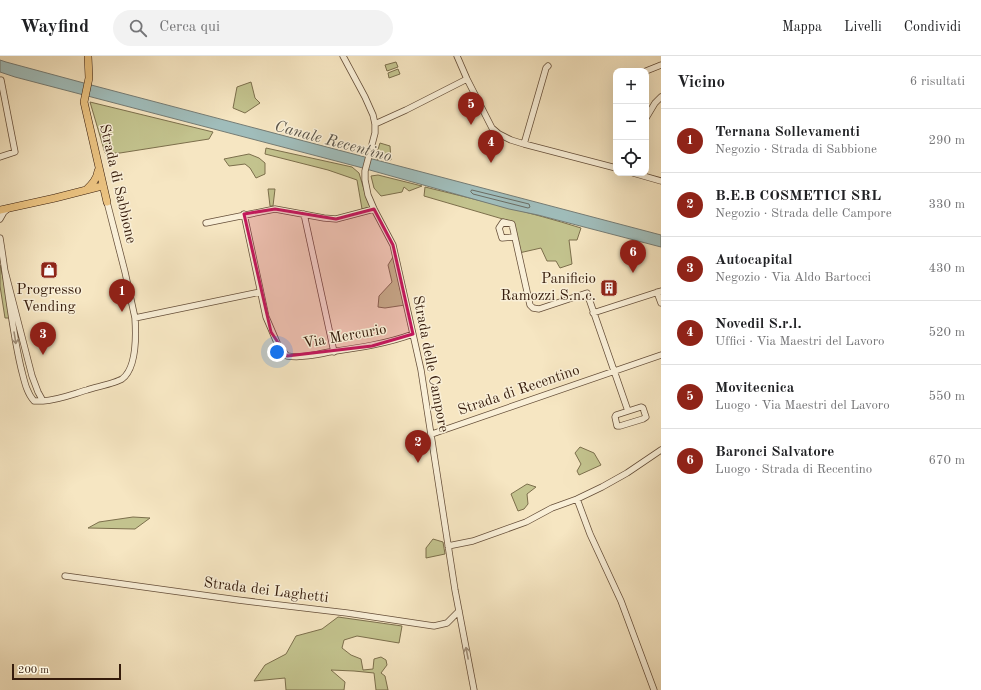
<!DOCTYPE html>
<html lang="it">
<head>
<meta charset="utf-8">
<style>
  body { margin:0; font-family:"Old Standard TT",serif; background:#f2f2f2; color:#202124 }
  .controls { position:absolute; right:12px; top:12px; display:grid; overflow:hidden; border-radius:8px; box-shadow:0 4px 16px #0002 }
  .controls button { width:36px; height:36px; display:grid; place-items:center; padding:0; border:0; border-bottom:1px solid #e0e0e0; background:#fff; color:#202124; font:20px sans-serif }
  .scale { position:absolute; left:12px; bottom:10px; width:109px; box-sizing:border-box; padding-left:4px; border:2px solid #351b0b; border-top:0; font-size:11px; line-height:14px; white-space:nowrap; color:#351b0b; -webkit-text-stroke:3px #f9efd7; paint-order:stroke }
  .you { position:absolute; left:277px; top:296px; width:14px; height:14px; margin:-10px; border:3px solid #fff; border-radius:50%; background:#1a73e8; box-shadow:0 0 0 6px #1a73e833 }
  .badge { display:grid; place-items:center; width:26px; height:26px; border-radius:50%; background:#8f2418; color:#fff; font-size:13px; font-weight:700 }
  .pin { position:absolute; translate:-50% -33px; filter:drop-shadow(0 1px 2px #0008) }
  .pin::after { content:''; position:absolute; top:21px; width:14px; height:12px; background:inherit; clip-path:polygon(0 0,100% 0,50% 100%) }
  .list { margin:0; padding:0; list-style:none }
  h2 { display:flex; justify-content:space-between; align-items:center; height:52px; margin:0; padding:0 16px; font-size:17px }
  h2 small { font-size:13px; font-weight:400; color:#757577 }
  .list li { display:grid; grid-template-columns:26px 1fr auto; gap:12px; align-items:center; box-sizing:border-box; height:64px; padding:0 16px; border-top:1px solid #e0e0e0 }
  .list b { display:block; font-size:15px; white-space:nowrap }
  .list p { margin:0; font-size:13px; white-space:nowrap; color:#757577 }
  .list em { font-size:13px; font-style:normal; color:#757577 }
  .icon { flex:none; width:22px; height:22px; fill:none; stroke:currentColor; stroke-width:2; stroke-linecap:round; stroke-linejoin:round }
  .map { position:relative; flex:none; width:661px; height:634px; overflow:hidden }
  header { display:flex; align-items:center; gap:24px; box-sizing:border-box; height:56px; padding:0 20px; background:#fff; border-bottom:1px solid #e0e0e0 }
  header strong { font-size:19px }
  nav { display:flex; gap:22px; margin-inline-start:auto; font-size:14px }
  .search { width:280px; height:36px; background:#f2f2f2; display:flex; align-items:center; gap:10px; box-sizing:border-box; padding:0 14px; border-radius:22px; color:#757577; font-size:15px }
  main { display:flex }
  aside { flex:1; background:#fff }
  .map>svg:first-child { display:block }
  .green { fill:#c3c38e; stroke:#7c6f4c }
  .water { fill:#a0bdbb; stroke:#757c75 }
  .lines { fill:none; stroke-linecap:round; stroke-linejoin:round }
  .shore { stroke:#6a6c63; stroke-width:1 }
  .minor-casing { stroke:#654e39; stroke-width:7 }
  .major-casing { stroke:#351b0b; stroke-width:8 }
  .minor { stroke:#f9efd7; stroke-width:5.5 }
  .major { stroke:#ebc381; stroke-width:7 }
  .oneway { stroke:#a1907b }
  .marked { fill:#c2185b; fill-opacity:0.2; stroke:#c2185b; stroke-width:3; stroke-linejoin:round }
  .labels { text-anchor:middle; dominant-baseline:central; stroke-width:3; stroke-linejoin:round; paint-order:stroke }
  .street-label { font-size:15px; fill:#351b0b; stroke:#f9efd7 }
  .poi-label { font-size:15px; fill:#351b0b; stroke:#f9efd7; text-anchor:end }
  .water-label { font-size:16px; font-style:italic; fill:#5a5449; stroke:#f9efd7 }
</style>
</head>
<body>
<header>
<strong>Wayfind</strong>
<div class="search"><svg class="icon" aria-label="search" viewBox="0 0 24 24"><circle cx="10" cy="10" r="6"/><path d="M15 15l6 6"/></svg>Cerca qui</div>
<nav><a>Mappa</a><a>Livelli</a><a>Condividi</a></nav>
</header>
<main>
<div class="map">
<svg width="661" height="634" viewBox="0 0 661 634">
  <rect width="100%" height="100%" fill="#f6e6c2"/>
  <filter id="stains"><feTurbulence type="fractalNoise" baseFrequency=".005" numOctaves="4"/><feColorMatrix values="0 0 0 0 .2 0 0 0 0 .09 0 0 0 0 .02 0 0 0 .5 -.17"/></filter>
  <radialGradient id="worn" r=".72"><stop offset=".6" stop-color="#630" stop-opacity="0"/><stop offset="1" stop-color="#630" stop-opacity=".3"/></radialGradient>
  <path class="green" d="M 396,6 L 398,11 L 387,15 L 385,9 Z
    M 398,13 L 400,18 L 389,22 L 388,17 Z
    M 251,26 L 255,42 L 260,47 L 245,57 L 233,52 L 237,31 Z
    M 90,46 L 213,76 L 209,83 L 120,97 L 105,97 Z
    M 380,87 L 390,90 L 391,104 L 380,101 L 381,105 L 375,103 Z
    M 266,92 L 352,111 L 359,117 L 365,137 L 372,151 L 362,153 L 357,124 L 328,114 L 265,98 Z
    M 249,98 L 259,102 L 265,107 L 265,118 L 256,122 L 250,112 L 245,108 L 229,110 L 224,103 Z
    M 378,119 L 422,130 L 409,135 L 404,131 L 402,136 L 381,140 L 374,132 L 371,120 Z
    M 425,131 C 477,144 530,156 581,172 L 577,184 L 569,184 L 572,208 L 560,212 L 556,205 L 547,205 L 541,192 L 519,197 L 513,166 L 424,140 Z
    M 268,133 L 275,133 L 273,150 L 270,150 Z
    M 393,201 L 405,249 L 385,252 L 378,251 L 379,240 L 392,226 L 388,209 Z
    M 0,209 L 7,239 L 10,262 L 5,262 L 0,230 Z
    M 580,391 L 594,397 L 601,409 L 579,419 L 577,415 L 581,408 L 575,397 Z
    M 527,428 L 536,431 L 527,438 L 528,448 L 524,453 L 518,455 L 511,438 Z
    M 133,461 L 150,462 L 135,473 L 88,472 L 99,466 Z
    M 433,483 L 443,486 L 445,498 L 426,502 L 426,492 Z
    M 338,561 L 402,570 L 399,587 L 357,580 L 344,584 L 342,592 L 351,599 L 361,603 L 363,614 L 373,613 L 374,603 L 381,601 L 386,604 L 387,609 L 381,617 L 385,620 L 388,634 L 376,634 L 374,617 L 354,615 L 331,614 L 345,626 L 344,634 L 286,634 L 285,622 L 254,625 L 265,609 L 286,598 L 296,580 L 322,573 Z"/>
  <path class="water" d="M 0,4 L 6,6 L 95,30 L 661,179 L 661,191 L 538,159 L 509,153 L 359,111 L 15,21 L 0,16 Z"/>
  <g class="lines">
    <path class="shore" d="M 472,134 L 529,148 L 530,151 L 528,152 L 473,138 L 471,136 Z"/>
    <defs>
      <path id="minor" d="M 343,0 L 365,41 L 373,59 L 375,68 L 375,77 L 365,115 L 365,124 L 368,139 L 374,153 L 393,189 L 421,314 L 455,534 L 474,634
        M 457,0 L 467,23 L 492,72 L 499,78 L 511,84 L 524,88 L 616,112
        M 646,15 L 661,9
        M 646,62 L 655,47 L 661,41
        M 375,68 L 406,54 L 467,23
        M 524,88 L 546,12 L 548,10
        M 0,101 L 15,96 L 1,24
        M 633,117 L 661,125
        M 107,146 L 125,216 L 135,262 L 260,236
        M 244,158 L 266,261 L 278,289 L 287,300 C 301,302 315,299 329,296 C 357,292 386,288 413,278
        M 304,158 L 334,296
        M 0,163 L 4,156 L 9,152
        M 206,167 L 275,153 L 324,162 L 336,163 L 374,153
        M 514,181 L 502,182 L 499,172 L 503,166 L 512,168 L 530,249 L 533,252 L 539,253 L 587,237 L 628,355
        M 0,182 C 7,225 11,269 21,312 C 24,323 26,336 34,345 L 43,345 L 38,336 L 32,320 L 5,215
        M 657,236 L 661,247
        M 593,257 L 661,235
        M 43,345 C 58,344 73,338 87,334 C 96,331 116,327 122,323 C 137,312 136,278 135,262
        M 641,351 L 643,352 L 646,361 L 643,363 L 620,370 L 617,370 L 615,361 L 616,359 Z
        M 432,378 L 661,299
        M 577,443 L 590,478 L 621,545 L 654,634
        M 448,490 L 473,485 L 526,466 L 552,452 L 577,443 L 602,431 L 627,417 L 661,394
        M 65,520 L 238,544 L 347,557 L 434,570 L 447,567 L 459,555"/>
      <path id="major" d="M 88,0 L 89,22 L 84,46 L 107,146
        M 86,134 C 92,128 97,123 98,115
        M 0,154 L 55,142 L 102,130"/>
    </defs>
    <use href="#minor" class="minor-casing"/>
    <use href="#major" class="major-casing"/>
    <use href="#minor" class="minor"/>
    <use href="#major" class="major"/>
  </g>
  <defs><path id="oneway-shaft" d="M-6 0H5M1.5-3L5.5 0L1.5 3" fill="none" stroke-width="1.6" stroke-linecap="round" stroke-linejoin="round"/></defs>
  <g class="oneway">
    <use href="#oneway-shaft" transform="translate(15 282) rotate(81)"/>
    <use href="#oneway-shaft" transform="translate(467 597) rotate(-101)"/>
  </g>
  <path class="marked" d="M 275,153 L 336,163 L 374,153 L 393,189 L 413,278 L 372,290 L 287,300 L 271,276 L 244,158 Z"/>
  <defs>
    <symbol id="shop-square" viewBox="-11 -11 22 22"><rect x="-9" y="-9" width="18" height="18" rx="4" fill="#8f2418" stroke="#f9efd7"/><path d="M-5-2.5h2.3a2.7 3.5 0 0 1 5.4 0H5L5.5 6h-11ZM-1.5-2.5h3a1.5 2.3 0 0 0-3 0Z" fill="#fff"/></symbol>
    <symbol id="building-square" viewBox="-11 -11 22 22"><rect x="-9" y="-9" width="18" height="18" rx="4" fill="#8f2418" stroke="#f9efd7"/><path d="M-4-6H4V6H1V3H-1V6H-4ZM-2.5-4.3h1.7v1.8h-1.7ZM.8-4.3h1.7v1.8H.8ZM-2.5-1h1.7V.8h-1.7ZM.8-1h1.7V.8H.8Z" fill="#fff"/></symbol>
  </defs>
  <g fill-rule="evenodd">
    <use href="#shop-square" x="39" y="204" width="20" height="20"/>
    <use href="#building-square" x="599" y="222" width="20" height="20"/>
  </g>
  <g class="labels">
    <g class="street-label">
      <text transform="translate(117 128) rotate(77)">Strada di Sabbione</text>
      <text transform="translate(345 281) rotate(-10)">Via Mercurio</text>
      <text transform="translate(430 308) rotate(79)">Strada delle Campore</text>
      <text transform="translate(519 335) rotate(-19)">Strada di Recentino</text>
      <text transform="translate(266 535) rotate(7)">Strada dei Laghetti</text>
    </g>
    <g class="poi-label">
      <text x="596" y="223">Panificio<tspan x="596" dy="17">Ramozzi S.n.c.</tspan></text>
      <text x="49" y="234" text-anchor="middle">Progresso<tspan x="49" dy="17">Vending</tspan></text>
    </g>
    <g class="water-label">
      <text transform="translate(333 86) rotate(15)">Canale Recentino</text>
    </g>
  </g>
  <rect width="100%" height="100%" filter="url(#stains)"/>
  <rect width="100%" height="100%" fill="url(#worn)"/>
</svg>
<div class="controls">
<button>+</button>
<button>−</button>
<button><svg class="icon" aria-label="locate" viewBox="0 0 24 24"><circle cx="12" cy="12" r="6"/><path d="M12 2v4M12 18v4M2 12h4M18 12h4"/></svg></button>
</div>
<div class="scale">200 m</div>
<div class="you"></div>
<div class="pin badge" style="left:122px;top:256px">1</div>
<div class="pin badge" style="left:418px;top:407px">2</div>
<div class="pin badge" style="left:43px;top:299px">3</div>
<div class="pin badge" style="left:491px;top:107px">4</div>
<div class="pin badge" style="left:471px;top:69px">5</div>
<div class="pin badge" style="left:633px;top:217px">6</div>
</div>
<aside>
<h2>Vicino<small>6 risultati</small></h2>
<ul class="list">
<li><span class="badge">1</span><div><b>Ternana Sollevamenti</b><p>Negozio · Strada di Sabbione</p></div><em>290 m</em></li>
<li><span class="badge">2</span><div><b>B.E.B COSMETICI SRL</b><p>Negozio · Strada delle Campore</p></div><em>330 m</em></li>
<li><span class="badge">3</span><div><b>Autocapital</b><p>Negozio · Via Aldo Bartocci</p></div><em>430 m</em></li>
<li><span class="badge">4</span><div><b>Novedil S.r.l.</b><p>Uffici · Via Maestri del Lavoro</p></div><em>520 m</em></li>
<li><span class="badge">5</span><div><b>Movitecnica</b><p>Luogo · Via Maestri del Lavoro</p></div><em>550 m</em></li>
<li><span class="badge">6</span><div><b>Baronci Salvatore</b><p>Luogo · Strada di Recentino</p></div><em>670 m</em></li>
</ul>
</aside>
</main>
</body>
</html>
